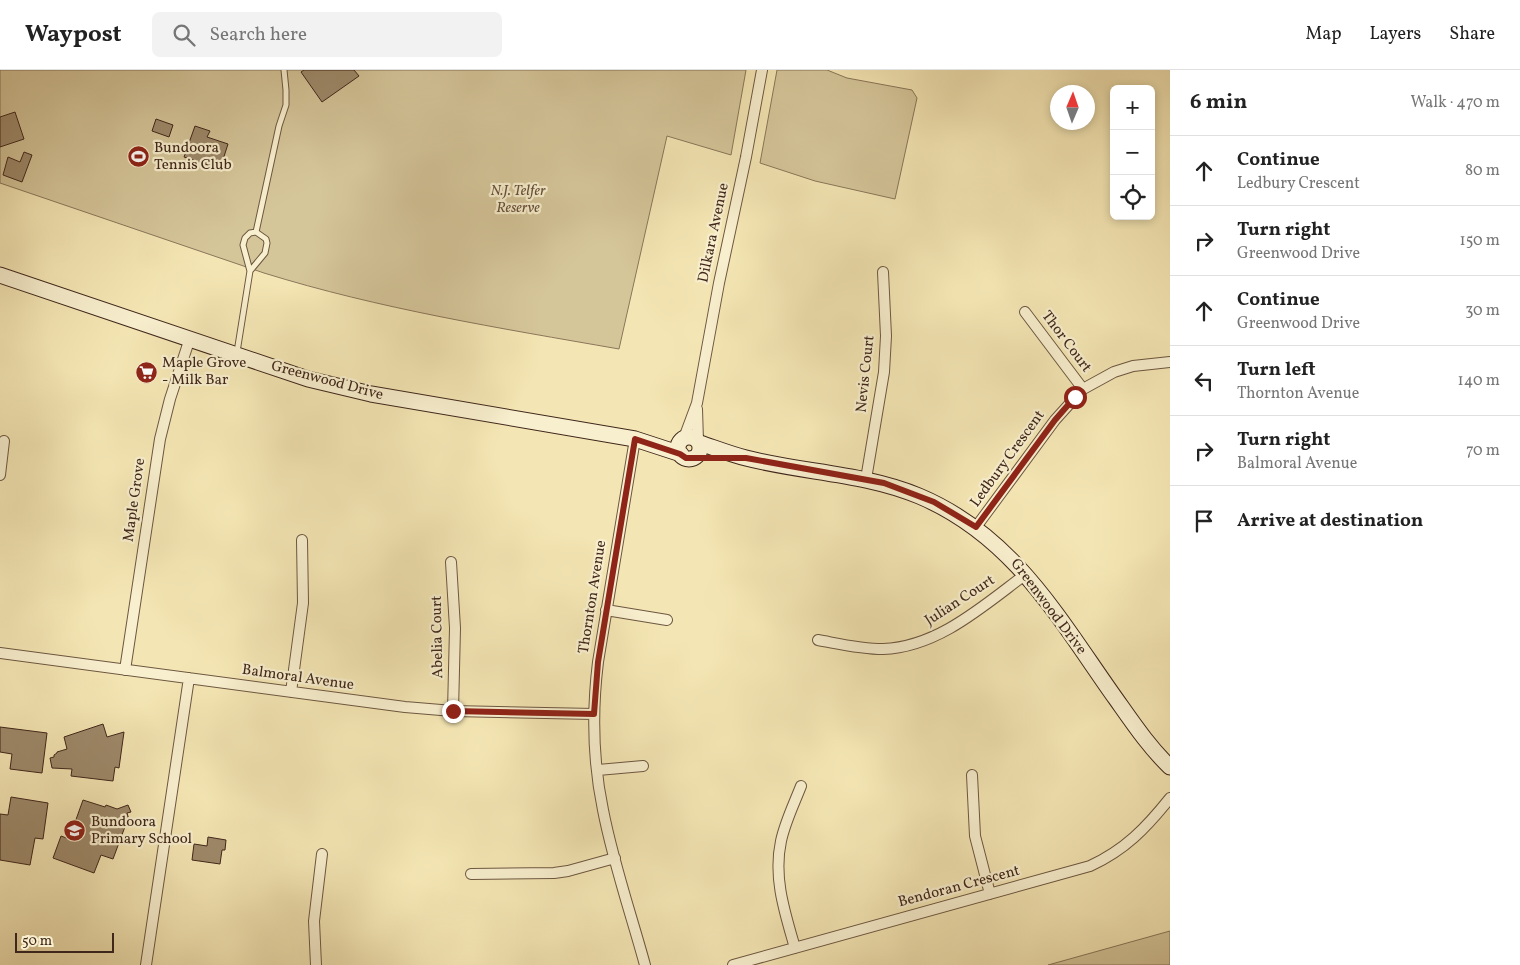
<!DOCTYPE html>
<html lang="en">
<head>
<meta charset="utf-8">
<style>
  body { margin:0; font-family:Vollkorn,serif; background:#f2f2f2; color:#222 }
  .controls { position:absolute; right:15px; top:15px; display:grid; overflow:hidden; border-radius:8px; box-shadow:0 2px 8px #0003 }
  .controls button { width:45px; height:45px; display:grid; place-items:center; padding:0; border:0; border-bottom:1px solid #e0e0e0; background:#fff; color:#222; font:25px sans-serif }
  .compass { position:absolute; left:1050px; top:15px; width:45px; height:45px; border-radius:50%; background:#fff; box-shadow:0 2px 8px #0003; rotate:2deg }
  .scale { position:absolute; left:15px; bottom:12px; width:99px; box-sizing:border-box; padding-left:5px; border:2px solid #40271b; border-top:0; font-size:14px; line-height:18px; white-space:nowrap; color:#40271b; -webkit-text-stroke:4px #f8efce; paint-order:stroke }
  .stop { position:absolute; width:15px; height:15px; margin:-11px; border:4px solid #8f2418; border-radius:50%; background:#fff }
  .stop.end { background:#8f2418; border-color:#fff; box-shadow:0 1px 5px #0008 }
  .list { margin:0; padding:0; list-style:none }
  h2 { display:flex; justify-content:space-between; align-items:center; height:65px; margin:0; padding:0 20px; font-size:21px }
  h2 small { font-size:16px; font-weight:400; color:#767676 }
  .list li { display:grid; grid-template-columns:32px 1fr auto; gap:15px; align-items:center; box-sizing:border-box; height:70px; padding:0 20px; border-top:1px solid #e0e0e0 }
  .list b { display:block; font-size:19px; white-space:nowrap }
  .list p { margin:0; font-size:16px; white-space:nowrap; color:#767676 }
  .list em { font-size:16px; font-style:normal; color:#767676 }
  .icon { flex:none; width:28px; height:28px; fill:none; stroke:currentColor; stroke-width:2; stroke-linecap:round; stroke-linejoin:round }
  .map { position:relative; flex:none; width:1170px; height:895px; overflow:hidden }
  header { display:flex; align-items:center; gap:30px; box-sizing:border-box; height:70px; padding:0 25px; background:#fff; border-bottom:1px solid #e0e0e0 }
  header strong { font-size:24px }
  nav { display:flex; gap:28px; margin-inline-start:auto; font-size:18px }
  .search { width:350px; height:45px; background:#f2f2f2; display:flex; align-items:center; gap:12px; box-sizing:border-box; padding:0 18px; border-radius:8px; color:#767676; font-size:19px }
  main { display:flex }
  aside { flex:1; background:#fff }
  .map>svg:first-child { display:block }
  .green { fill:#d5c69a; stroke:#8a765a }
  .building { fill:#9e8a6b; stroke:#40271b }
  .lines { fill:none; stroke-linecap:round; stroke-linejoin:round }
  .lane-casing { stroke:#6d5741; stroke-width:7 }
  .street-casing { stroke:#6d5741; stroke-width:12 }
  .secondary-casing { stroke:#40271b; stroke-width:17 }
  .lane { stroke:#f8efce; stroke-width:5 }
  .street { stroke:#f8efce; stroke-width:10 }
  .secondary { stroke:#f8efce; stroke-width:15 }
  .route { stroke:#8f2418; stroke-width:6 }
  .labels { text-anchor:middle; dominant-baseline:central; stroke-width:4.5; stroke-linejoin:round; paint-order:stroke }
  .poi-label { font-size:15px; fill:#40271b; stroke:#f8efce; text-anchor:start }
  .park-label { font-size:15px; font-style:italic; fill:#654f3b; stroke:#f8efce }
  .street-label { font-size:15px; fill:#40271b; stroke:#f8efce }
</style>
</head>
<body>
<header>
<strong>Waypost</strong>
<div class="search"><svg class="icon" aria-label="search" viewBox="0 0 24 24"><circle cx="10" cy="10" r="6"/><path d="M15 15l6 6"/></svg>Search here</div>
<nav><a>Map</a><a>Layers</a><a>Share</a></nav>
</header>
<main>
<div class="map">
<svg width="1170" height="895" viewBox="0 0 1170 895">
  <rect width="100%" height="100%" fill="#f4e6b4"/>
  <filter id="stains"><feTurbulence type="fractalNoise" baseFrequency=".004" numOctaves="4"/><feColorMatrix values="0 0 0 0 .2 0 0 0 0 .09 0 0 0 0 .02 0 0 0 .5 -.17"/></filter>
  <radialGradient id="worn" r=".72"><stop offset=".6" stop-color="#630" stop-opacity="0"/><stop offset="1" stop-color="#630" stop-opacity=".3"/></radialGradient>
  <path class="green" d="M 0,0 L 746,0 L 731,85 L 667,66 L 619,279 C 499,258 380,239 264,203 L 0,113 Z
    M 777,0 L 827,0 L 847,8 L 912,20 L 917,28 L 895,129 L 815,111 L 760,93 Z
    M 1170,861 L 1170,895 L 1048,895 Z"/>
  <path class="building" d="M 304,0 L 354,0 L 359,6 L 322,32 L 301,2 Z
    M 15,42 L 24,69 L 0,77 L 0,47 Z
    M 156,49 L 173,55 L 169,67 L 152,61 Z
    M 195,56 L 210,61 L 207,67 L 228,74 L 220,99 L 184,87 Z
    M 24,82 L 32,85 L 22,112 L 3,105 L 8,87 L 20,92 Z
    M 103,654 L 107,667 L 124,662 L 119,698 L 115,697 L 113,711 L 71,706 L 72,699 L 52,698 L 50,688 L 54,687 L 54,685 L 57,683 L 57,682 L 67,679 L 64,667 Z
    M 0,657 L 47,663 L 42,703 L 10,699 L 12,684 L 0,682 Z
    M 11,727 L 48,733 L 43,769 L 35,768 L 30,795 L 0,790 L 0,744 L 8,745 Z
    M 83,730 L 105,737 L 106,735 L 117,739 L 128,735 L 131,742 L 127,743 L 130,753 L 126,754 L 113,789 L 101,785 L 94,803 L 53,788 L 61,766 L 69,769 Z
    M 208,767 L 226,770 L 225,780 L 222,780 L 220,794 L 192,790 L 194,774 L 207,776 Z"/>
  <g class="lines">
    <defs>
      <path id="lane" d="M 256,162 L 279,56 L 286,35 L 286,20 L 284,0
        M 237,282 L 250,201 L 243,175 L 245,168 L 250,163 L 256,162 L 266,169 L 267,173 L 265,183 L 250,201"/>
      <path id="street" d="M 1025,242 L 1083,319
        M 697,339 L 698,371
        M 684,368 L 697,333 L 719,213 L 746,87 L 762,0
        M 635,369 L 598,592 C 592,641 593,692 603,740 C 613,792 631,844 645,895
        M 0,405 L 4,371
        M 866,409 L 884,302 L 886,266 L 883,202
        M 976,457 L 1055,350 L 1083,319 L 1114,302 L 1133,296 L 1170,292
        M 451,492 L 455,558 L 453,641
        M 606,540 L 667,550
        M 818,570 C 840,574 861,579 883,579 C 938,577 983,536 1026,504
        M 0,583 L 405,637 L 453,641 L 594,644
        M 125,600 L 160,369 L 170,329 L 190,268
        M 291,622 L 303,533 L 302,470
        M 598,700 L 643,696
        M 972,705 L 975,766 L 990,824
        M 471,804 L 554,803 L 568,801 L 615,788
        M 795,878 C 785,843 773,808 781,771 C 785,752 794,734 801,716
        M 146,895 L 189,608
        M 316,895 L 314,851 L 322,784
        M 733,895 L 1090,796 C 1125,780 1146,758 1170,728"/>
      <path id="secondary" d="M 0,205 L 308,309 L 371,324 L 635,369 L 681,384
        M678 378a11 11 0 1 1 22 0a11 11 0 1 1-22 0Z
        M 700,373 C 715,378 730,384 746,388 C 804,403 864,403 919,426 C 1014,466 1059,549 1116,629 C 1133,653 1149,677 1170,697"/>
    </defs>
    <use href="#lane" class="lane-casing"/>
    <use href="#street" class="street-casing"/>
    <use href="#secondary" class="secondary-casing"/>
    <use href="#lane" class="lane"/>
    <use href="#street" class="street"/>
    <use href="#secondary" class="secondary"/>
  </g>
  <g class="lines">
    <path class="route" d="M 453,641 L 594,644 L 598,592 L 635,369 L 680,384 L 686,388 L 746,388 L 884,413 L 934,432 L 976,457 L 1055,350 L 1075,327"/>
  </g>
  <defs>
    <symbol id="stadium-disc" viewBox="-11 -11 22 22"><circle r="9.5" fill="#8f2418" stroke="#f8efce"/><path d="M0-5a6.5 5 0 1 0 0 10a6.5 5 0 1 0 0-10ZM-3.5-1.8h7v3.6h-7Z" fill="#fff"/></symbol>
    <symbol id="supermarket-disc" viewBox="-11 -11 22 22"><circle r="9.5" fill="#8f2418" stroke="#f8efce"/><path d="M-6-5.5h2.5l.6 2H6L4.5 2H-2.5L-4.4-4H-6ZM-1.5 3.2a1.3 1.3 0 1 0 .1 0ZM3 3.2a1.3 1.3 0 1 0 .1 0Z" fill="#fff"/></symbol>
    <symbol id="school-disc" viewBox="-11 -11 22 22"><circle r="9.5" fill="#8f2418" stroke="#f8efce"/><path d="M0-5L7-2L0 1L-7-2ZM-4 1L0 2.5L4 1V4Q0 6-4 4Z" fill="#fff"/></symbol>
  </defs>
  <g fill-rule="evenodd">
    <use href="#stadium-disc" x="126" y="74" width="25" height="25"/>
    <use href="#supermarket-disc" x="134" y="290" width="25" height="25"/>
    <use href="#school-disc" x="62" y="748" width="25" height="25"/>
  </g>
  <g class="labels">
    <g class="poi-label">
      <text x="154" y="78">Bundoora<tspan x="154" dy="17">Tennis Club</tspan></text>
      <text x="162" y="293">Maple Grove<tspan x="162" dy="17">- Milk Bar</tspan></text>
      <text x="91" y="752">Bundoora<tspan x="91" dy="17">Primary School</tspan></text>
    </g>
    <g class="park-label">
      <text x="518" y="121">N.J. Telfer<tspan x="518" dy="17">Reserve</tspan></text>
    </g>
    <g class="street-label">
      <text transform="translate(714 163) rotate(-78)">Dilkara Avenue</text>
      <text transform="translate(1066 272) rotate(53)">Thor Court</text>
      <text transform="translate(866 304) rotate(-84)">Nevis Court</text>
      <text transform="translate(327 311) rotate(15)">Greenwood Drive</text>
      <text transform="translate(1008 389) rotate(-54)">Ledbury Crescent</text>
      <text transform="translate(135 430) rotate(-82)">Maple Grove</text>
      <text transform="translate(593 527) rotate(-81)">Thornton Avenue</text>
      <text transform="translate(960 531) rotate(-33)">Julian Court</text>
      <text transform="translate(1048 537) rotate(53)">Greenwood Drive</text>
      <text transform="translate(438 567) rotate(-91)">Abelia Court</text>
      <text transform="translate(298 608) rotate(8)">Balmoral Avenue</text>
      <text transform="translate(959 817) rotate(-15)">Bendoran Crescent</text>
    </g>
  </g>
  <rect width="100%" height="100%" filter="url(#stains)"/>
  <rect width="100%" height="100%" fill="url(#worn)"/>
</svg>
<div class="controls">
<button>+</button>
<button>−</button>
<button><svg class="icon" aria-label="locate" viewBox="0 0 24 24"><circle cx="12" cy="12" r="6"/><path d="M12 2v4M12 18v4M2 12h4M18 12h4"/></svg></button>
</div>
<svg class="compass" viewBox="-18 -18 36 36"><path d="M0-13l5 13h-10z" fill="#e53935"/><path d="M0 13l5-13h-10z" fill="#767676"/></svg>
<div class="scale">50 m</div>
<div class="stop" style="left:1075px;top:327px"></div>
<div class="stop end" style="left:453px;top:641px"></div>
</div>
<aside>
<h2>6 min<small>Walk · 470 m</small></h2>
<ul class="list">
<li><svg class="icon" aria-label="ahead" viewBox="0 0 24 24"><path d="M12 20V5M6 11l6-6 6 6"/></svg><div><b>Continue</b><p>Ledbury Crescent</p></div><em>80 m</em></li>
<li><svg class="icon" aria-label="right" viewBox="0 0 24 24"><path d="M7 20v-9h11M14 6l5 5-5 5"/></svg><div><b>Turn right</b><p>Greenwood Drive</p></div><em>150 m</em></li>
<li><svg class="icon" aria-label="ahead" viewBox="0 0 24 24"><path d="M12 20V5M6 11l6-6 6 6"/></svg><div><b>Continue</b><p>Greenwood Drive</p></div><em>30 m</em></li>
<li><svg class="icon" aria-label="left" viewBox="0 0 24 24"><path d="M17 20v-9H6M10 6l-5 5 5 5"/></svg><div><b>Turn left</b><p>Thornton Avenue</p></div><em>140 m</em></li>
<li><svg class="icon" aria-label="right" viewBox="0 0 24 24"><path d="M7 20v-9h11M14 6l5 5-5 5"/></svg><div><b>Turn right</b><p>Balmoral Avenue</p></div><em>70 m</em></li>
<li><svg class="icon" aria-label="arrive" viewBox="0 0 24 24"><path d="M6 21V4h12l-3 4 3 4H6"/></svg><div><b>Arrive at destination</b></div></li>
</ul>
</aside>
</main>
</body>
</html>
